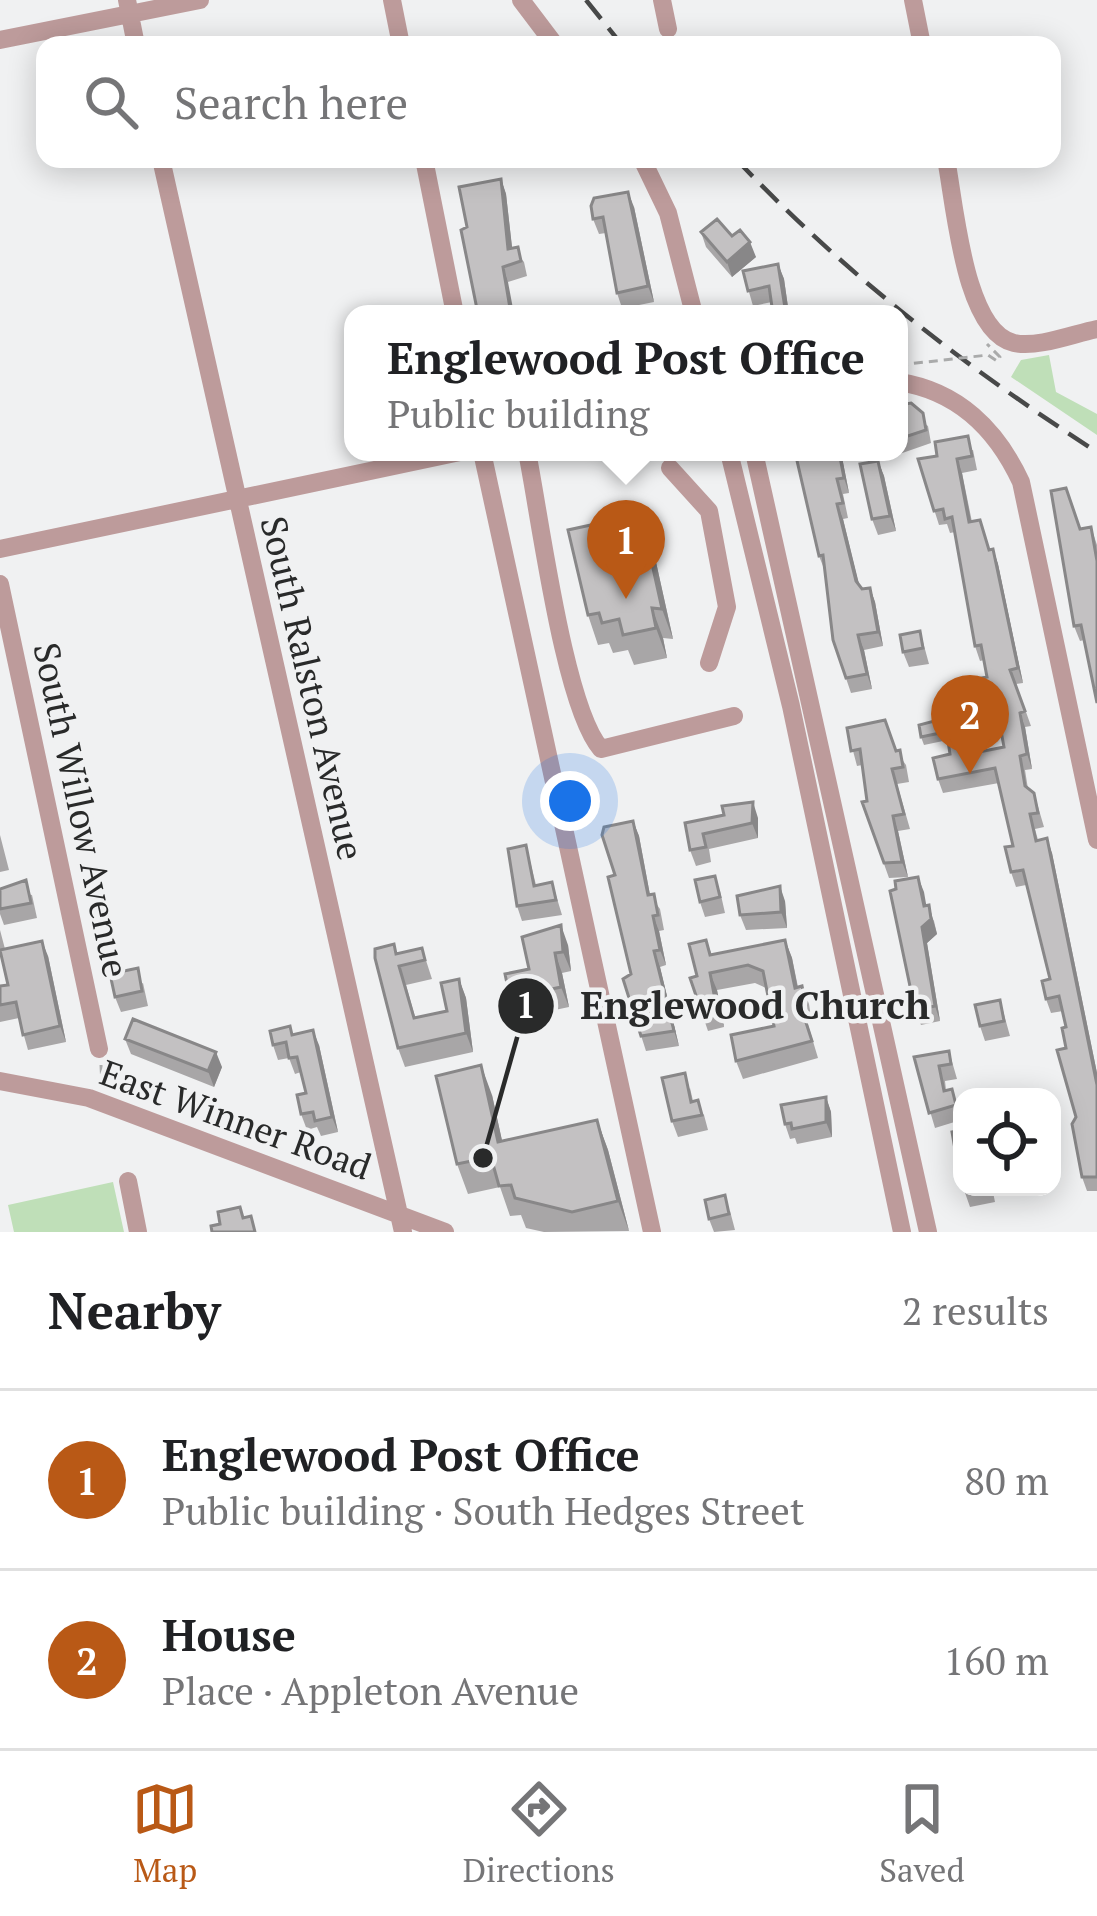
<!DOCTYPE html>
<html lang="en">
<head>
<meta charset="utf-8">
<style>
  body { margin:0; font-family:"PT Serif",serif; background:#f6f6f6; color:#202124 }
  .controls { position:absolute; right:36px; bottom:36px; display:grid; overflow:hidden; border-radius:24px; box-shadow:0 6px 30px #0003 }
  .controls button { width:108px; height:108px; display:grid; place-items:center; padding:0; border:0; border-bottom:3px solid #e0e0e0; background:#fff; color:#202124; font:60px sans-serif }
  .you { position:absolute; left:570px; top:801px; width:42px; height:42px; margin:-30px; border:9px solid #fff; border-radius:50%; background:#1a73e8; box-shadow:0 0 0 18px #1a73e833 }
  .badge { display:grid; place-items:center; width:78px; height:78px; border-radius:50%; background:#b95916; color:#fff; font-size:39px; font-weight:700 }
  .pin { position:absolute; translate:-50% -99px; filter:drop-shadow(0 3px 6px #0008) }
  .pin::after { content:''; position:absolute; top:63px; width:42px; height:36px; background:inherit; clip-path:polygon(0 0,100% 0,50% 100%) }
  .popup { position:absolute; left:344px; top:305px; width:564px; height:156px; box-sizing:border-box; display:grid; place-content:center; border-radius:24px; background:#fff; filter:drop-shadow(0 3px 9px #0005); font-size:39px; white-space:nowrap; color:#757577 }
  .popup b { font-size:45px; color:#202124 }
  .popup::after { content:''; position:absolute; left:50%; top:100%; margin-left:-24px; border:24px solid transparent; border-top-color:#fff }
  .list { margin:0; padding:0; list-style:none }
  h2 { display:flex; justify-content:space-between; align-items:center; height:156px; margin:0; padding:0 48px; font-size:51px }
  h2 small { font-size:39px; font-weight:400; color:#757577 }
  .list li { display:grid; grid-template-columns:78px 1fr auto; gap:36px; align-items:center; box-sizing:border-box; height:180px; padding:0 48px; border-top:3px solid #e0e0e0 }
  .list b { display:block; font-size:45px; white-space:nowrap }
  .list p { margin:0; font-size:39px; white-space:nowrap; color:#757577 }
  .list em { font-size:39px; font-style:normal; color:#757577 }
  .icon { flex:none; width:66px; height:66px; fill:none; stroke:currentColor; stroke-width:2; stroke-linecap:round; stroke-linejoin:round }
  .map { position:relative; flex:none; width:1097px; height:1232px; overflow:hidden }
  .search { position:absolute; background:#fff; box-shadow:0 6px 30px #0003; left:36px; right:36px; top:36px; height:132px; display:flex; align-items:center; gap:30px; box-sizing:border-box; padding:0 42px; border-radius:24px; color:#757577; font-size:45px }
  .sheet { height:516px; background:#fff }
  nav { display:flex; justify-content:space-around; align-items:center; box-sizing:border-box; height:168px; border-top:3px solid #e0e0e0; background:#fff; font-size:33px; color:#757577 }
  nav a { display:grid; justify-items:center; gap:6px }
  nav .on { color:#b95916 }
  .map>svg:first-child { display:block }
  .green { fill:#bfdfb8 }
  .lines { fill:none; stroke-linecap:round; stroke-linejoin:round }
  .path { stroke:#aaabab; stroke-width:3; stroke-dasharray:9 6; stroke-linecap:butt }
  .minor { stroke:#bd9b9b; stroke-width:18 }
  .rail { stroke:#484949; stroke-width:4.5; stroke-dasharray:24 12; stroke-linecap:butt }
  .path-bridge { stroke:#aaabab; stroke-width:3; stroke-dasharray:9 6; stroke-linecap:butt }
  .wall { fill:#a8a6a7 }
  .shaded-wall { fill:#888788 }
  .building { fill:#c3c1c2; stroke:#888788; stroke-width:3 }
  .labels { text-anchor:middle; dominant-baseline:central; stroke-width:9; stroke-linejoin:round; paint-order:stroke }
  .street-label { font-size:36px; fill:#292a2a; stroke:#f0f1f2 }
  .leader { fill:none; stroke:#292a2a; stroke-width:4.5 }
  .callout-dot { fill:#292a2a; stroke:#f0f1f2; stroke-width:4.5 }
  .mark-label { font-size:36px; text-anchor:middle; font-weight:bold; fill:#fff }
  .callout-label { font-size:39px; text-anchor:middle; font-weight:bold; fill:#292a2a; stroke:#f0f1f2; stroke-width:9; stroke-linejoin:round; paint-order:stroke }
</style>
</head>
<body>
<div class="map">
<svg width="1097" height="1232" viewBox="0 0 1097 1232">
  <rect width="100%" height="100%" fill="#f0f1f2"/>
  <path class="green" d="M 1049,355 L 1056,392 L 1097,414 L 1097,435 L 1011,377 L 1021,360 Z
    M 113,1182 L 124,1232 L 14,1232 L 8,1205 Z"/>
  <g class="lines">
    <path class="path" d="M 101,1065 L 102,1085"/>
    <path class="minor" d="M 127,0 L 136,45
      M 392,0 L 401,45
      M 521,0 L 555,45
      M 662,0 L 668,29
      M 913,0 L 922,45
      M 0,40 L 200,0
      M 161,159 L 403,1232
      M 424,159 L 455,314
      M 642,159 L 668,213 L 694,314
      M 946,159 C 955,204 964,332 1014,343 C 1038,348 1073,334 1097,329
      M 899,382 C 958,391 997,430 1021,482 L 1097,840
      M 482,452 L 652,1232
      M 527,452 C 540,516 564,707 601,749 L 734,716
      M 729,452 L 791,706 L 902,1232
      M 754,452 L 928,1232
      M 670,468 L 709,511 L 727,607 L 709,663
      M 0,549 L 460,452
      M 0,584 L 99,1049
      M 0,1081 L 89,1098 L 445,1232
      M 128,1181 L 138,1232"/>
    <path class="rail" d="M 586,0 L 622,45
      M 736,159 C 844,273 965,367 1097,452"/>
    <path class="path-bridge" d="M 899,365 L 988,355 L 997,361 L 1000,357 L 987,344"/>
  </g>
  <path class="wall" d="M 501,179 L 506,194 L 512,248 L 524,262 L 527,276 L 508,282 L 467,227 Z
    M 634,207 L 654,302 L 629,307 L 631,307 L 634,314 L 606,314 L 622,308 L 617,293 L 606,233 L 599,234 L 593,219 Z
    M 701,232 L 732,236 L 756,257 L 732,277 L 706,247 Z
    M 778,264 L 784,279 L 789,314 L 802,311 L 803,314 L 773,314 L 772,302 L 753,306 L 743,271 Z
    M 899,405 L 928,426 L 931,443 L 888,458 L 886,452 L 899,452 Z
    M 973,450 L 977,470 L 962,473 L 972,522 L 990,550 L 993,549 L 998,564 L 1023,683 L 1016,684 L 1031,726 L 1025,727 L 1032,769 L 1025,770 L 1028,789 L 1034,793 L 1044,827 L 1035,829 L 1038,840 L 1052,853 L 1097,1073 L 1097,1191 L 1087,1191 L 1082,1177 L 1076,1117 L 1066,1048 L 1066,1027 L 1063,1011 L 1051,1013 L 1046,999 L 1050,979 L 1026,885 L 1016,887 L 1011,872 L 1013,846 L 999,783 L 943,793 L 938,779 L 950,754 L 974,739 L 977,753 L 1004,747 L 1002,735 L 992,737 L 984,708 L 963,713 L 958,698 L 987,677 L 984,660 L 980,661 L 975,646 L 955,532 L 950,533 L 947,524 L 939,525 L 918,459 Z
    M 841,452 L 849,493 L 843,494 L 848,518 L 843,519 L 859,585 L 862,589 L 870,588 L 875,602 L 883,646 L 864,650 L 872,689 L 851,693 L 833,640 L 825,571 L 819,556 Z
    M 878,461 L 884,476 L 896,531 L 878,535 L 872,519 Z
    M 641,514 L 652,544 L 673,639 L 663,638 L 667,658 L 634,665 L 628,650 L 613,653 L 609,643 L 598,645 L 588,615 Z
    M 1091,527 L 1097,545 L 1097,703 L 1084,640 L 1080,641 L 1074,626 L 1081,529 Z
    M 920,631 L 929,664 L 909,667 L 903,652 Z
    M 847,728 L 896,751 L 906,765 L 909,782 L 897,784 L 910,829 L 898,831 L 908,877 L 889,878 L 862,802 L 867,801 L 862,765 L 857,766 Z
    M 940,728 L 943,741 L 924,745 L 921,737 Z
    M 758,818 L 758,838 L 709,849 L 711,862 L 696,866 L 690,850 L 685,823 Z
    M 633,821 L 639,836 L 650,895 L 660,909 L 664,930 L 659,931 L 666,965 L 660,967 L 679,1046 L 646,1051 L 623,979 L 631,974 L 615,875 Z
    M 0,835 L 9,870 L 0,872 Z
    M 526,845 L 536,885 L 552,882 L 562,915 L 522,921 L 517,906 Z
    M 918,877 L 926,906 L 934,921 L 937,934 L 927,943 L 940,1021 L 921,1025 L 915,1010 L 896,889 Z
    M 0,889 L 32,895 L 37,918 L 4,925 L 0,914 Z
    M 720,891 L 725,913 L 705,917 L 700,902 Z
    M 785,901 L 787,928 L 746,930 L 740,915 Z
    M 0,930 L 5,949 L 48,956 L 66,1042 L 28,1050 L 19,1018 L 0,1022 L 0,986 L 8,985 L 0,952 Z
    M 706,940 L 712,955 L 785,940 L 792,958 L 798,987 L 802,986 L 809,1004 L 811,1017 L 806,1018 L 818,1058 L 743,1079 L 736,1061 L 774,1026 L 766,988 L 755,983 L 717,990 L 724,1027 L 708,1031 L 690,978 L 697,976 Z
    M 568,945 L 571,971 L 562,973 L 569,1007 L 517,1018 L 510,998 L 529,969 Z
    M 422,948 L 432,979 L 406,985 L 415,1017 L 447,1011 L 459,979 L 466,998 L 473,1052 L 405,1067 L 398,1048 L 397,953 Z
    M 143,983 L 148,1006 L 121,1012 L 115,997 Z
    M 1000,1000 L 1010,1036 L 985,1041 L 980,1026 Z
    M 290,1026 L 293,1035 L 319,1045 L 338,1132 L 321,1136 L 317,1127 L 307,1130 L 301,1114 L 306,1093 L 301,1072 L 295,1074 L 289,1058 L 278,1060 L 273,1045 Z
    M 125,1039 L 222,1067 L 214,1087 L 131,1054 Z
    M 949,1051 L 957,1079 L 945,1081 L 946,1090 L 958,1104 L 961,1120 L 935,1128 L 914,1057 Z
    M 690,1088 L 693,1101 L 704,1115 L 708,1130 L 678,1137 L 672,1121 Z
    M 492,1095 L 502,1141 L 597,1120 L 608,1150 L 629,1231 L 544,1232 L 526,1228 L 521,1215 L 510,1216 L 500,1187 L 468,1194 L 457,1164 Z
    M 826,1097 L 831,1112 L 832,1137 L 797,1144 L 795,1138 L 790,1139 L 785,1124 Z
    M 963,1187 L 992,1187 L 995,1202 L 970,1207 Z
    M 730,1211 L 735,1230 L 714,1232 L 709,1219 Z"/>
  <path class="shaded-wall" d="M 501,179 L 506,194 L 514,264 L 508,249 Z
    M 628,192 L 634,207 L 654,302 L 648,286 Z
    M 750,242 L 756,257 L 732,277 L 727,262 Z
    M 778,264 L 784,279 L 789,314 L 786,314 Z
    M 503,267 L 508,282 L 514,314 L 511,314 Z
    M 839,452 L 841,452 L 849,493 L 844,478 Z
    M 957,459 L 962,473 L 974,537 L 969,522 Z
    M 878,461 L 884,476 L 896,531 L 890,516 Z
    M 837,504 L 843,519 L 862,596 L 856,581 Z
    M 641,514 L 652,544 L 673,639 L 662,609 Z
    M 993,549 L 998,564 L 1023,683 L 1018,668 Z
    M 870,588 L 875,602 L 883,646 L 878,632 Z
    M 652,608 L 663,638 L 667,658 L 656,628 Z
    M 858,635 L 864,650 L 872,689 L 867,674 Z
    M 1020,713 L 1025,727 L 1032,769 L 1027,754 Z
    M 753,802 L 758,818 L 758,838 L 752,823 Z
    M 893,816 L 898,831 L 908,877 L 902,862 Z
    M 633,821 L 639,836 L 653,911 L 648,895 Z
    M 1047,838 L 1052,853 L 1097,1073 L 1097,1085 Z
    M 918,877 L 924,892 L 929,921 L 929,905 L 937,934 L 927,943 L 940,1021 L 935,1006 L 922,927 L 924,906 Z
    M 780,886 L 785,901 L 787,928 L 781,912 Z
    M 653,916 L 659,931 L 666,965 L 660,950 Z
    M 561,925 L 568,945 L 571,971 L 563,952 Z
    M 785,940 L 792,958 L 801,1005 L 795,988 Z
    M 42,941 L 48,956 L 66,1042 L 60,1026 Z
    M 654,951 L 660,967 L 679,1046 L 674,1031 Z
    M 555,953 L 562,973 L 569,1007 L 561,987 Z
    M 710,973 L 717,990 L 724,1027 L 717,1010 Z
    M 459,979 L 466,998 L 473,1052 L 466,1033 Z
    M 313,1030 L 319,1045 L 338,1132 L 332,1117 Z
    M 216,1052 L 222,1067 L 214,1087 L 208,1071 Z
    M 481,1065 L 492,1095 L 509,1172 L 498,1142 Z
    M 826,1097 L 831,1112 L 832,1137 L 826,1122 Z
    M 597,1120 L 608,1150 L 629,1231 L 618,1201 Z"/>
  <path class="building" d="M 501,179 L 508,249 L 518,247 L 521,261 L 503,267 L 511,314 L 478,314 L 461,230 L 467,227 L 459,187 Z
    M 628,192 L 648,286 L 617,293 L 603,217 L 593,219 L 591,206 L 594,198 Z
    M 717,219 L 732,236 L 740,230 L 750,242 L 727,262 L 701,232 Z
    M 778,264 L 786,314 L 773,314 L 769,286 L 748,291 L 743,271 Z
    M 631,307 L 632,314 L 606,314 L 606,311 Z
    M 538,309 L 539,314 L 525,314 L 524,312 Z
    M 911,403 L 923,413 L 926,430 L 899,439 L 899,405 Z
    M 968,436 L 972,456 L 957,459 L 969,522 L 980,520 L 989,550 L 993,549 L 1018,668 L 1010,670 L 1025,711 L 1020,713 L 1027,754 L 1020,756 L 1025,786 L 1034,793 L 1038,813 L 1030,814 L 1036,841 L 1047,838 L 1097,1085 L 1097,1177 L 1082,1177 L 1072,1124 L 1076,1117 L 1057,1050 L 1066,1048 L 1062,1028 L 1066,1027 L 1059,996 L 1046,999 L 1042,981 L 1050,979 L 1023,870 L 1011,872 L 1005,847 L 1013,846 L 995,768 L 938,779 L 933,758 L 950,754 L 946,728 L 969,724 L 974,753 L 1004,747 L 999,720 L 987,723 L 981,693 L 958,698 L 955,683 L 987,677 L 981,645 L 975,646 L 952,517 L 945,519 L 943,509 L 934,511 L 918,459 L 937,456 L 935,442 Z
    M 795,452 L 839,452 L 844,478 L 837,479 L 843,503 L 837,504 L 856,581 L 862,589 L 870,588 L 878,632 L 858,635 L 867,674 L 846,678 L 833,640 L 823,555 L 819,556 Z
    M 878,461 L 890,516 L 872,519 L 860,464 Z
    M 1066,488 L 1080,529 L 1091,527 L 1097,561 L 1097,703 L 1081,625 L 1074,626 L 1051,491 Z
    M 641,514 L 662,609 L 652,608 L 656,628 L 623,635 L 619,619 L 602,623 L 599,613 L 588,615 L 568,530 Z
    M 920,631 L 923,648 L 903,652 L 900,635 Z
    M 885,720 L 896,751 L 900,750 L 903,767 L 892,769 L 904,814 L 893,816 L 902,862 L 884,863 L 862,802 L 867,801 L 860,749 L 851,751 L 847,728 Z
    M 938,720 L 940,733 L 921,737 L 919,725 Z
    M 753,802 L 752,823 L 703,834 L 706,847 L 690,850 L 685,823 L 724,815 L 722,806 Z
    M 633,821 L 648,895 L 654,894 L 658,915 L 653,916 L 660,950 L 654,951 L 674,1031 L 641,1036 L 623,979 L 631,974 L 608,877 L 615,875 L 602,835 L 604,827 Z
    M 526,845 L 534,886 L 552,882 L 556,900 L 517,906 L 508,849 Z
    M 715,876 L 720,897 L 700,902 L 695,880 Z
    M 918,877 L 924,906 L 929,905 L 931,919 L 922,927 L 935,1006 L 915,1010 L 890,891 L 896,889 L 895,881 Z
    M 26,880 L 31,903 L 0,909 L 0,889 Z
    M 780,886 L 781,912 L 740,915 L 737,896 Z
    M 561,925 L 563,952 L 555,953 L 561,987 L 510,998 L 505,974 L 529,969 L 522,937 Z
    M 706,940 L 710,955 L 785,940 L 795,988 L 802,986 L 805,1000 L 799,1001 L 812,1041 L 736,1061 L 731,1035 L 774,1026 L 763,971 L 748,965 L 710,973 L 717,1010 L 702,1013 L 690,978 L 697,976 L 689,944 Z
    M 42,941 L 60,1026 L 23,1035 L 16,1002 L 0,1005 L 0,986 L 8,985 L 0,950 Z
    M 394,944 L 396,954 L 422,948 L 425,960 L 399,966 L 414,1018 L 447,1011 L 441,983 L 459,979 L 466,1033 L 398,1048 L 375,958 L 375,949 Z
    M 138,968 L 142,991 L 115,997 L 110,974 Z
    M 1000,1000 L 1004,1021 L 980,1026 L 975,1005 Z
    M 133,1019 L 216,1052 L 208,1071 L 125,1039 Z
    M 290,1026 L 292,1035 L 313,1030 L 332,1117 L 315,1121 L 313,1112 L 301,1114 L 297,1095 L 306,1093 L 297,1057 L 289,1058 L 286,1042 L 273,1045 L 270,1031 Z
    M 949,1051 L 951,1064 L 939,1066 L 944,1091 L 952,1089 L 956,1105 L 929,1113 L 914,1057 Z
    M 481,1065 L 498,1142 L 597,1120 L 618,1201 L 572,1212 L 515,1198 L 511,1185 L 499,1186 L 491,1157 L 457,1164 L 436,1076 Z
    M 685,1073 L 691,1102 L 698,1100 L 702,1115 L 672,1121 L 662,1078 Z
    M 826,1097 L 826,1122 L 792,1129 L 791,1123 L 785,1124 L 781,1105 Z
    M 962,1130 L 962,1184 L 961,1184 L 952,1132 Z
    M 725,1195 L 729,1214 L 709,1219 L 705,1200 Z
    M 240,1207 L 243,1218 L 251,1216 L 255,1232 L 212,1232 L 211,1226 L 220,1224 L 218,1212 Z"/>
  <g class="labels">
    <g class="street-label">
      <text transform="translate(313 688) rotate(77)">South Ralston Avenue</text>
      <text transform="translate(82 810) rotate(78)">South Willow Avenue</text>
      <text transform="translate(236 1119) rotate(20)">East Winner Road</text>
    </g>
  </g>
  <path class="leader" d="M483 1158L526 1006"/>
  <g class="callout-dot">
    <circle cx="483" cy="1158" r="12"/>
    <circle cx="526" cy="1006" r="30"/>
  </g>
  <g class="mark-label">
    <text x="526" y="1018">1</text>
  </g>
  <g class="callout-label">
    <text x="755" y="1019">Englewood Church</text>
  </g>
</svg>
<div class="controls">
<button><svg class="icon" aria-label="locate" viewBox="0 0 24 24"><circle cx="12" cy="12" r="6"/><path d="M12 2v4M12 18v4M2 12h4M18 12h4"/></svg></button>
</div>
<div class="you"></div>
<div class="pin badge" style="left:626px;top:599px">1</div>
<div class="popup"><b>Englewood Post Office</b>Public building</div>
<div class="pin badge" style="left:970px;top:774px">2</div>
<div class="search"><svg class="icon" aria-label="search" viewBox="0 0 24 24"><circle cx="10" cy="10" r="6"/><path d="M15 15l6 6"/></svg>Search here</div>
</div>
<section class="sheet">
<h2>Nearby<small>2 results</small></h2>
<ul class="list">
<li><span class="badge">1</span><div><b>Englewood Post Office</b><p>Public building · South Hedges Street</p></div><em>80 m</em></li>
<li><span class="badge">2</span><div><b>House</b><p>Place · Appleton Avenue</p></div><em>160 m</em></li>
</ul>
</section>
<nav>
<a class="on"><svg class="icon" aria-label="map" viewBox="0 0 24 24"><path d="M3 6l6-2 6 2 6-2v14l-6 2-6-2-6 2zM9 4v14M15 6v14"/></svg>Map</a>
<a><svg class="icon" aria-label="directions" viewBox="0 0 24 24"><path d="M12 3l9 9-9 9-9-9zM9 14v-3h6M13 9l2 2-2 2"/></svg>Directions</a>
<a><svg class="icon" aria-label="saved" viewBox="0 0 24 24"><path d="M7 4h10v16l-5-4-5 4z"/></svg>Saved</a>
</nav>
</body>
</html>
